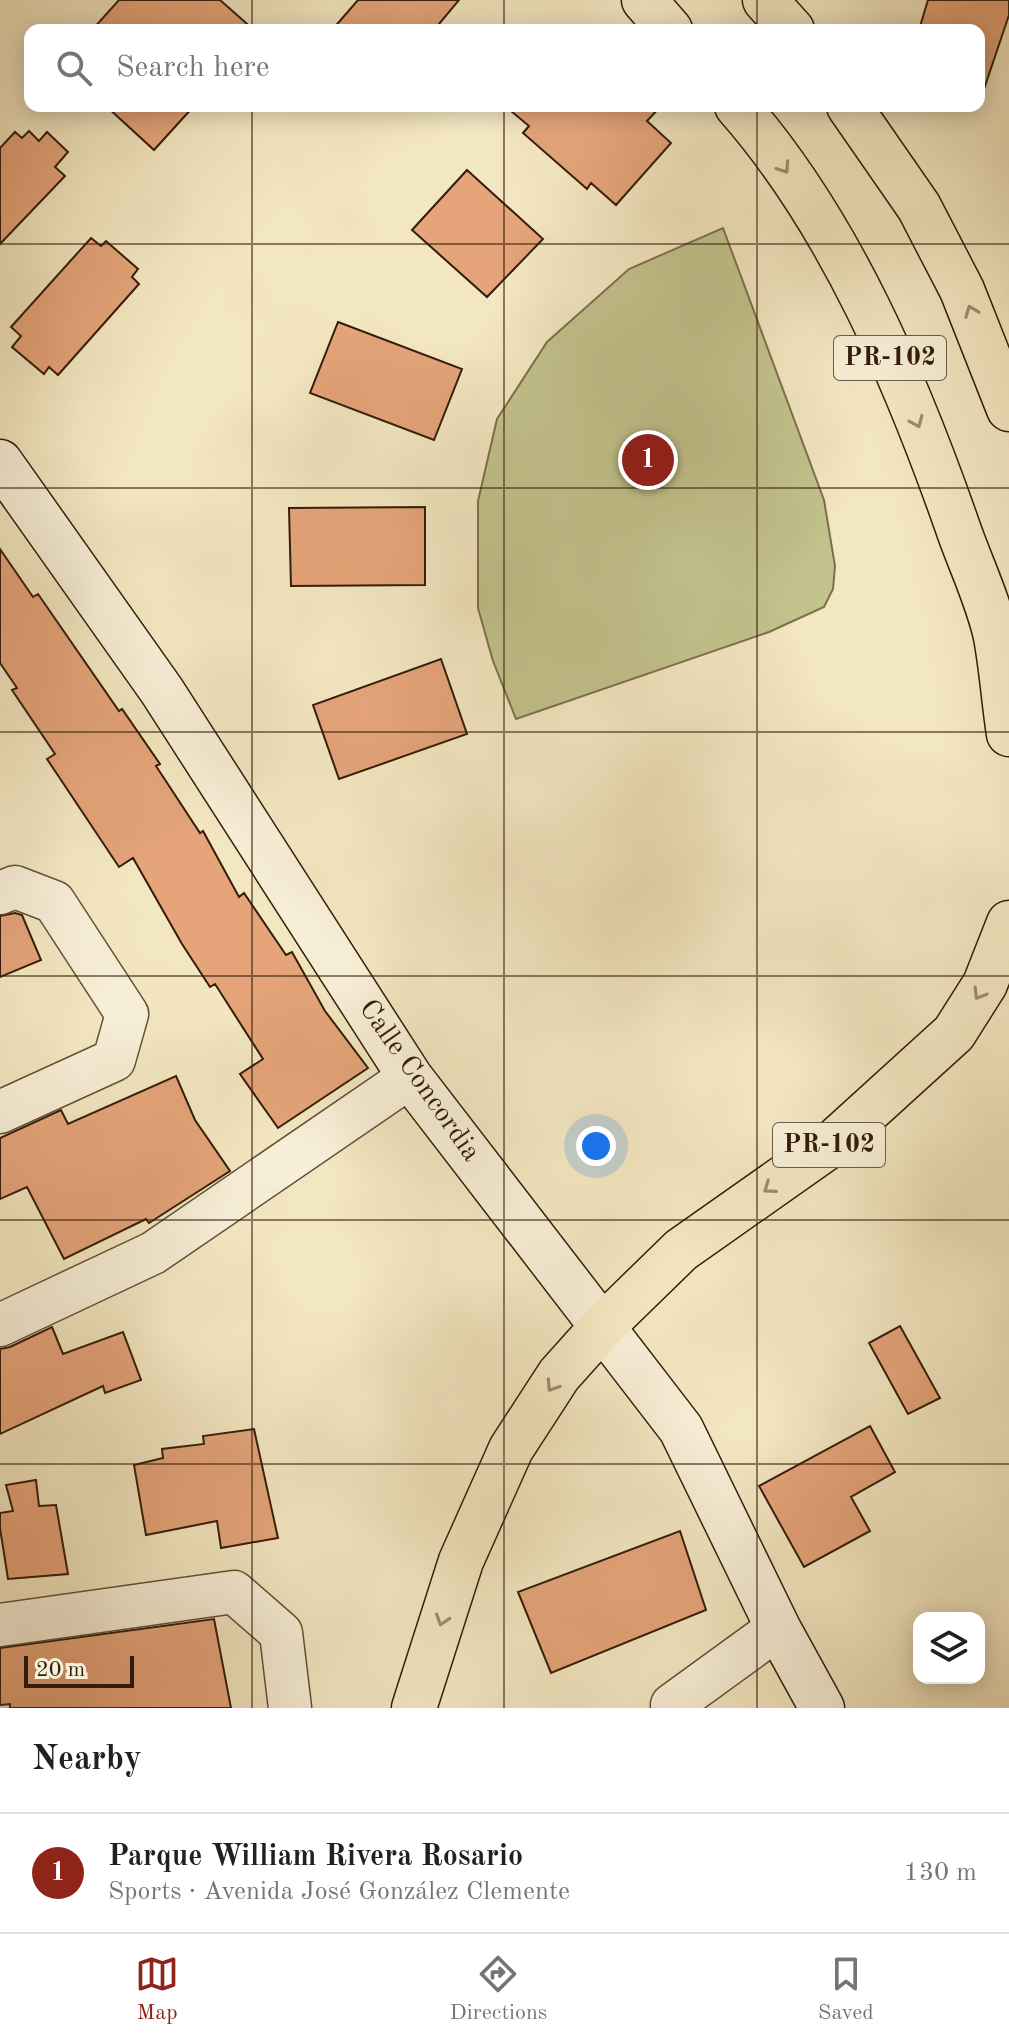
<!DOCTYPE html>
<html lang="en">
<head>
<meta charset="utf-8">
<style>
  body { margin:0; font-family:"Old Standard TT",serif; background:#f2f2f2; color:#202124 }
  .controls { position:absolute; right:24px; bottom:24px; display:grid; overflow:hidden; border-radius:16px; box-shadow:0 4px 20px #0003 }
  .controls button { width:72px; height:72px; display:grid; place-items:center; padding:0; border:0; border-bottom:2px solid #e0e0e0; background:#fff; color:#202124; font:40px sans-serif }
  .scale { position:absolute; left:24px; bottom:20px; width:110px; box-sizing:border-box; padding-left:8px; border:4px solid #341c0a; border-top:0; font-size:22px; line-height:28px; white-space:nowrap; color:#341c0a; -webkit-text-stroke:6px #f7efd7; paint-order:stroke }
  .you { position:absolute; left:596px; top:1146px; width:28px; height:28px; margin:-20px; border:6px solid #fff; border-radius:50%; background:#1a73e8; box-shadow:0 0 0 12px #1a73e833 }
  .badge { display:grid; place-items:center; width:52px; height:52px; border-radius:50%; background:#8f2418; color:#fff; font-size:26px; font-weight:700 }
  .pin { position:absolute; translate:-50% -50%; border:4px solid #fff; box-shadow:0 2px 8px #0006 }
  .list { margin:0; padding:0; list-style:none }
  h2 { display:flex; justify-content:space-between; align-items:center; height:104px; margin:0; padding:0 32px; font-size:34px }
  h2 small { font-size:26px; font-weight:400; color:#757577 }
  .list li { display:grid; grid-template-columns:52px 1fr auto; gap:24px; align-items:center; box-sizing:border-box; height:120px; padding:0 32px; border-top:2px solid #e0e0e0 }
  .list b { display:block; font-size:30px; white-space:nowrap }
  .list p { margin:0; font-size:26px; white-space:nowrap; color:#757577 }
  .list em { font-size:26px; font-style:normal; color:#757577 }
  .icon { flex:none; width:44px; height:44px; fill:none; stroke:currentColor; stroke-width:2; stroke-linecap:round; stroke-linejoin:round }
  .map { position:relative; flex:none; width:1009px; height:1708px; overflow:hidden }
  .search { position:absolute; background:#fff; box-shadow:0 4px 20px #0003; left:24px; right:24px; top:24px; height:88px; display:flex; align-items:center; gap:20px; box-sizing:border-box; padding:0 28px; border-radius:16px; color:#757577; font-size:30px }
  .sheet { height:224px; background:#fff }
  nav { display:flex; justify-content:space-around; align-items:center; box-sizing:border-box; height:112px; border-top:2px solid #e0e0e0; background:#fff; font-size:22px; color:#757577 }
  nav a { display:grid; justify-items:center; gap:4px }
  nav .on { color:#8f2418 }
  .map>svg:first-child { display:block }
  .green { fill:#c3c38d; stroke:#7c704c; stroke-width:2 }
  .building { fill:#e5a479; stroke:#341c0a; stroke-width:2 }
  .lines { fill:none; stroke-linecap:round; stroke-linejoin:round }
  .street-casing { stroke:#644f38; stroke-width:45 }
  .secondary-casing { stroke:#341c0a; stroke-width:47 }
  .primary-casing { stroke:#341c0a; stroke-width:47 }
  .street { stroke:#f7efd7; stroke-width:42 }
  .secondary { stroke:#f7efd7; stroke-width:44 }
  .primary { stroke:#f3e7c1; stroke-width:44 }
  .oneway { stroke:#9d8c6f }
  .grid { fill:none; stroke:#341c0a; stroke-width:2; stroke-opacity:0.55 }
  .labels { text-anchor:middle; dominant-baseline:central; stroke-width:7; stroke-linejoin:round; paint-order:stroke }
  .shield { fill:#f7efd7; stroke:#6e5b48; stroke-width:2 }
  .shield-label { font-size:26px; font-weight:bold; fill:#341c0a }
  .street-label { font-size:28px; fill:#341c0a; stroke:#f7efd7 }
</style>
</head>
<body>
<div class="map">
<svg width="1009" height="1708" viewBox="0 0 1009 1708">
  <rect width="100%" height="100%" fill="#f3e7c1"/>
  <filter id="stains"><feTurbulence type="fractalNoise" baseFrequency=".0025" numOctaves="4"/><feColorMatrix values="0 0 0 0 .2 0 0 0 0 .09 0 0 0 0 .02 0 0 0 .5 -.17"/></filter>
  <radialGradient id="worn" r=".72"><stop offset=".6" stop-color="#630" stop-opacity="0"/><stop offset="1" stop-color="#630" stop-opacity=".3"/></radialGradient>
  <path class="green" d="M 723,228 L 824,500 L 835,566 L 833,589 L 824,607 L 769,632 L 516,719 L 493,661 L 478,608 L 478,501 L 497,419 L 547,342 L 629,269 Z"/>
  <path class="building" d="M 119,0 L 220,0 L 254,30 L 92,30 Z
    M 358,0 L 459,0 L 434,30 L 332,30 Z
    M 928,0 L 1009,0 L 1009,15 L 984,89 L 979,88 L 979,30 L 919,30 Z
    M 106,106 L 194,106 L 154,150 Z
    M 505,106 L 661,106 L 647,121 L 671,143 L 616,205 L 591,183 L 587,189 L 523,133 L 529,126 Z
    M 29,131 L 39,141 L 47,132 L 68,152 L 55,167 L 65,176 L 0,244 L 0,148 L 15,132 L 22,138 Z
    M 467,170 L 543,239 L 487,297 L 412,230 Z
    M 91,238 L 101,246 L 106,241 L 138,269 L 132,277 L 139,284 L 58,375 L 49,367 L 44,374 L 12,347 L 21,336 L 11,327 Z
    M 338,322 L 462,369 L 434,440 L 310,393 Z
    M 425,507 L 425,585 L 291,586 L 289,508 Z
    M 0,549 L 33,597 L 38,594 L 119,711 L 122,709 L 160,764 L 156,766 L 200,833 L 203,831 L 239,897 L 244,893 L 286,955 L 292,952 L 325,1011 L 368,1068 L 278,1128 L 240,1074 L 263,1059 L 215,984 L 210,987 L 182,944 L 133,858 L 119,867 L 47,759 L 55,754 L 12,690 L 17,688 L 0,663 Z
    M 441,659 L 467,734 L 339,779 L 313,705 Z
    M 15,913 L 22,915 L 41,960 L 0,977 L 0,916 Z
    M 176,1076 L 195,1120 L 230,1171 L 149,1223 L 146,1219 L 64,1259 L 27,1187 L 0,1199 L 0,1138 L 61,1110 L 68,1124 Z
    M 900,1326 L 940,1398 L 908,1414 L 869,1343 Z
    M 52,1327 L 63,1354 L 123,1332 L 141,1380 L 105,1393 L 103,1386 L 0,1434 L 0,1349 L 10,1347 Z
    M 870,1426 L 895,1472 L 851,1497 L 870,1531 L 804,1567 L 759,1486 Z
    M 254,1429 L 278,1538 L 221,1548 L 217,1521 L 146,1535 L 134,1465 L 163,1458 L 162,1449 L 204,1444 L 203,1436 Z
    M 36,1480 L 39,1506 L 56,1505 L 68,1574 L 8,1579 L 0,1528 L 0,1513 L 13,1511 L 6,1485 Z
    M 680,1531 L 706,1610 L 551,1673 L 518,1592 Z
    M 214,1619 L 231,1708 L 10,1708 L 10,1704 L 0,1705 L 0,1648 Z"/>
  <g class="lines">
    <defs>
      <path id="street" d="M 0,893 L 15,887 L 54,902 L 127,1014 L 114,1060 L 0,1112
        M 0,1325 L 153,1253 L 410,1077
        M 0,1625 L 234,1592 L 281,1633 L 290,1708
        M 672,1705 L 778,1628"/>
      <path id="secondary" d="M 0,462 L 162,691 L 410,1077 L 681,1429 L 778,1628 L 822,1708"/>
      <path id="primary" d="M 644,0 L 670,30
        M 765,0 L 792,30
        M 737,106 C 840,223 907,382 958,528 C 970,563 989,602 996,637 C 1002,669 1004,702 1009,734
        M 849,106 L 919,207 L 962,290 L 1009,409
        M 414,1708 L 461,1561 L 511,1449 L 559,1375 L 602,1327 L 681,1250 L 833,1143 L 954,1033 L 985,984 L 1009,923"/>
    </defs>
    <use href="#street" class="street-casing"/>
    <use href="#secondary" class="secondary-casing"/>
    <use href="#primary" class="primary-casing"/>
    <use href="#street" class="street"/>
    <use href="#secondary" class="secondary"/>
    <use href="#primary" class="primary"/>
  </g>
  <defs><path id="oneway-chevron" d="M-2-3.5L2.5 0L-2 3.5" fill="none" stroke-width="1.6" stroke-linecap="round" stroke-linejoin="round" transform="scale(2)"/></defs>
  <g class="oneway">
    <use href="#oneway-chevron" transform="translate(784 168) rotate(56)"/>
    <use href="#oneway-chevron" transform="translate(971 311) rotate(-111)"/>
    <use href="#oneway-chevron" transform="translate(917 422) rotate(67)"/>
    <use href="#oneway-chevron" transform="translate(979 994) rotate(121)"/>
    <use href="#oneway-chevron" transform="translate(769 1188) rotate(145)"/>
    <use href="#oneway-chevron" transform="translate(552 1386) rotate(123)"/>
    <use href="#oneway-chevron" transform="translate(442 1620) rotate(108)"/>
  </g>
  <path class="grid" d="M 252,0 L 252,30M 504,0 L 504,30M 757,0 L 757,30M 252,106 L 252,1708M 504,106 L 504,1708M 757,106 L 757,1708M 0,244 L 1009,244M 0,488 L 1009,488M 0,732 L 1009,732M 0,976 L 1009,976M 0,1220 L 1009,1220M 0,1464 L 1009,1464"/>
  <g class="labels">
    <g class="shield">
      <rect x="834" y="336" width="112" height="44" rx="6"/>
      <rect x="773" y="1123" width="112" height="44" rx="6"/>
    </g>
    <g class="shield-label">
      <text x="890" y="358">PR-102</text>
      <text x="829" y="1145">PR-102</text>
    </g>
    <g class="street-label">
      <text transform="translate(419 1081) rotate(55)">Calle Concordia</text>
    </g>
  </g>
  <rect width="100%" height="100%" filter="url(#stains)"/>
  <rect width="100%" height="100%" fill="url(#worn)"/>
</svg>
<div class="controls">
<button><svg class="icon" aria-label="layers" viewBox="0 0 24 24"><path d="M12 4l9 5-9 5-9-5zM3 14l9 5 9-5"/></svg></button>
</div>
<div class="scale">20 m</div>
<div class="you"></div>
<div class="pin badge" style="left:648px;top:460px">1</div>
<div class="search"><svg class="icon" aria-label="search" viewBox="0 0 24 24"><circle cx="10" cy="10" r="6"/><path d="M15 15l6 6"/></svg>Search here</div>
</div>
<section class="sheet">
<h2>Nearby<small></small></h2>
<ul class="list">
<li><span class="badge">1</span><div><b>Parque William Rivera Rosario</b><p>Sports · Avenida José González Clemente</p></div><em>130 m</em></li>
</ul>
</section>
<nav>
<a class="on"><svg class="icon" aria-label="map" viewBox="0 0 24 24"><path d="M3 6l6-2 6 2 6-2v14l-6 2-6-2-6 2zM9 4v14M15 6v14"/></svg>Map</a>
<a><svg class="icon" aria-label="directions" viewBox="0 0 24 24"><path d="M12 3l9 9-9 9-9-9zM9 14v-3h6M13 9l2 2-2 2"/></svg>Directions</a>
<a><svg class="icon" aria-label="saved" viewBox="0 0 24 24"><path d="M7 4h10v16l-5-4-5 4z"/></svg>Saved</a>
</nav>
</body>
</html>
